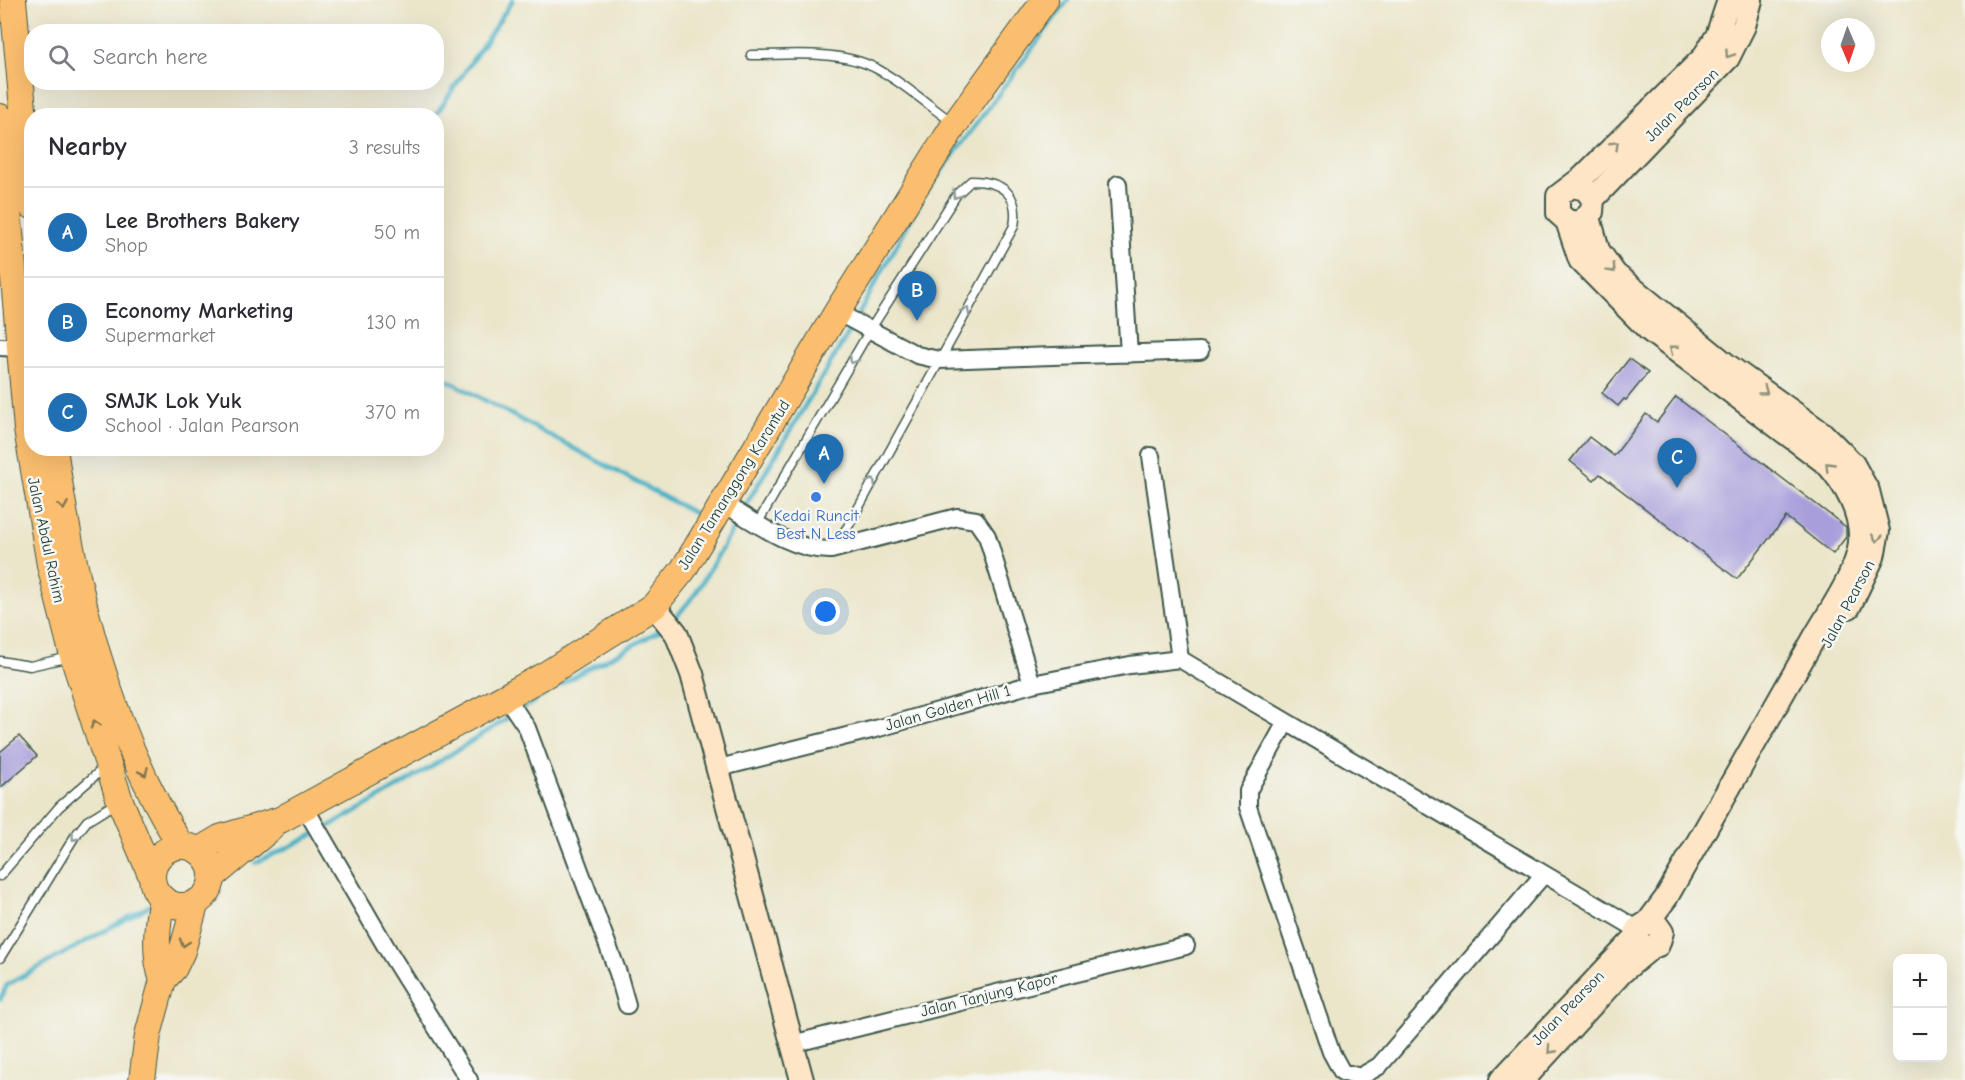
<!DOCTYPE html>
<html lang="en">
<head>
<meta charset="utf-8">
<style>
  body { margin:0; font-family:"Comic Neue",sans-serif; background:#f7f7f7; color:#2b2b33 }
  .controls { position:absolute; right:18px; bottom:18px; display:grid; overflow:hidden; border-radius:12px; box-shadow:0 6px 24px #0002 }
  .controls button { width:54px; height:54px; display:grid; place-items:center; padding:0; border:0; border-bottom:2px solid #e1e1e2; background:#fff; color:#2b2b33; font:30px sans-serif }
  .compass { position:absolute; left:1821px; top:18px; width:54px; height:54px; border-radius:50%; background:#fff; box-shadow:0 6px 24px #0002; rotate:178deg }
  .you { position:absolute; left:826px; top:612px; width:21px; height:21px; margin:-15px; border:4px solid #fff; border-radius:50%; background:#1a73e8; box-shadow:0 0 0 9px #1a73e833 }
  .badge { display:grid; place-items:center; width:39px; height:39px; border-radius:50%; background:#1f6fb2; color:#fff; font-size:20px; font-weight:700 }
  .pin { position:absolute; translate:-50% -50px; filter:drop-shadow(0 2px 3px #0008) }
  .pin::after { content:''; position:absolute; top:32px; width:21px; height:18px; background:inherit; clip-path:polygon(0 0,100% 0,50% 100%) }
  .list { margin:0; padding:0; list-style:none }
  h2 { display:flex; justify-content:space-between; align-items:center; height:78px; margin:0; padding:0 24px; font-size:26px }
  h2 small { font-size:20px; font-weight:400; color:#7c7c81 }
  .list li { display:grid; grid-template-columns:39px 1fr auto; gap:18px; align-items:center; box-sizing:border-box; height:90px; padding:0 24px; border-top:2px solid #e1e1e2 }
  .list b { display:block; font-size:22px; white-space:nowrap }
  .list p { margin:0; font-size:20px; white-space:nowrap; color:#7c7c81 }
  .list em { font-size:20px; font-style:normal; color:#7c7c81 }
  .icon { flex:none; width:33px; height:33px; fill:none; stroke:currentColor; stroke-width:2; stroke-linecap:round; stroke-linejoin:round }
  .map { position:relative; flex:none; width:1965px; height:1080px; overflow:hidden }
  .search { position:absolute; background:#fff; box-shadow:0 6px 24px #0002; left:24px; top:24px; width:420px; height:66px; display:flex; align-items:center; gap:15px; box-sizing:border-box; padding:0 21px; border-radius:24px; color:#7c7c81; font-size:22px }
  .panel { position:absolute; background:#fff; box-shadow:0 6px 24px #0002; left:24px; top:108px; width:420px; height:348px; border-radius:24px }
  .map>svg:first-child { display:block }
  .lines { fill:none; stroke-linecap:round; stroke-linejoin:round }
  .stream { stroke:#47b0c6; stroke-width:4.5 }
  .building { fill:#a79edb }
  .lane-casing { stroke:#3e564a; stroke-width:11 }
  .street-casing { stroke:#3e564a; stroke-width:20 }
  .secondary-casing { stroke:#3e564a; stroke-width:26 }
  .primary-casing { stroke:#3e564a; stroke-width:28 }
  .lane { stroke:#fff; stroke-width:8 }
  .street { stroke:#fff; stroke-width:16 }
  .secondary { stroke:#fde5c5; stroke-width:22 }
  .primary { stroke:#fbbe6e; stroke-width:26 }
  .oneway { stroke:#8e917c }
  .oneway2 { stroke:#8f9e9a }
  .oneway3 { stroke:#82774e }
  .shop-dot { fill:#3f7fe0; stroke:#f6f6f2; stroke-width:2 }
  .labels { text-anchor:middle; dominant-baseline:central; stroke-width:5; stroke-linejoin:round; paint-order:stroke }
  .street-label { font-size:16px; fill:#1f3d34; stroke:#f6f6f2 }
  .shop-label { font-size:16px; fill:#366cbe; stroke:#f6f6f2 }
</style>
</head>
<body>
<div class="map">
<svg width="1965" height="1080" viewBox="0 0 1965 1080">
  <rect width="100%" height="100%" fill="#f6f6f2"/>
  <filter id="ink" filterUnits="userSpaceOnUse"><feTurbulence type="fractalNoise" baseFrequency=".0167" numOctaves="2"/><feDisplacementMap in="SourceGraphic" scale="12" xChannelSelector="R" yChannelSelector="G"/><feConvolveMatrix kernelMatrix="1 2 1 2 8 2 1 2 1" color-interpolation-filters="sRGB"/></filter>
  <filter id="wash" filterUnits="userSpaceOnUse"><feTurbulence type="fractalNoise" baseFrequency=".008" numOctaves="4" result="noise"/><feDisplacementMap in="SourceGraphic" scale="24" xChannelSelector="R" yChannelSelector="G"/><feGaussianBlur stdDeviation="1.35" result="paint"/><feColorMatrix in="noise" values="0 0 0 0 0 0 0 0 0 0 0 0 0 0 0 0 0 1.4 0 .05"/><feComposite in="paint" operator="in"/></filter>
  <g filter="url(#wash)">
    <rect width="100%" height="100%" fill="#ebe6ca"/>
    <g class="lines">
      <path class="stream" d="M 435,116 L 513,0
        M 927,191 L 1068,0
        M 859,313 L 921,201
        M 436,374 L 705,519
        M 747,503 L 849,332
        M 677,616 L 696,593 L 736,524
        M 255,863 C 362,815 460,748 560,685 C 592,665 627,650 660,630
        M 0,1000 L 7,985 L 151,905"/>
    </g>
    <g id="blocks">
      <path class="building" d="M 1629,359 L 1648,373 L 1626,400 L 1624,399 L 1618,406 L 1602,393 Z
        M 1676,397 L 1846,527 L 1846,537 L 1833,554 L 1786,517 L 1737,579 L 1600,474 L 1594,480 L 1570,461 L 1589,437 L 1614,456 L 1646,414 L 1657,422 Z
        M 19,736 L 37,756 L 0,788 L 0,752 Z"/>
    </g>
  </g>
  <g filter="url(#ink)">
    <use href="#blocks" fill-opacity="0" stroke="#3e564a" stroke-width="1.5"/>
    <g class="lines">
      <defs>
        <path id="lane" d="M 751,55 C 787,55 826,51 861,62 C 888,70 928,105 952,122
          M 757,524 L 870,330 L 957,194 L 971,181 C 1002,181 1020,194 1014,226 L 849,525 L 833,547
          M 0,661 L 30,666 L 70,657
          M 0,876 L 59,807 L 106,766
          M 0,958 L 75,836 L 87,821 L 116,803"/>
        <path id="street" d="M 1118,184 L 1129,354
          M 837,312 L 917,355 L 939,360 L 1200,351
          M 0,347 L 20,348
          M 1151,456 L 1180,659
          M 723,503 C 754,522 793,551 831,550 L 957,517 L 976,520 L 987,536 L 1032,684
          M 1180,659 L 1637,929
          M 506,697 L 527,728 L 618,973 L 627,1005
          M 1286,722 L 1248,791 L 1248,807 L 1331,1052 L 1342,1072 L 1360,1077 L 1379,1066 L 1544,874
          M 719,768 L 879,728 L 1032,684 L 1130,665 L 1180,659
          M 304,806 L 389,952 L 469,1080
          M 792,1044 L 1186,946"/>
        <path id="secondary" d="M 1573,186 L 1585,189 L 1593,199 L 1592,212 L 1579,223 L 1567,221 L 1558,213 L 1558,196 L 1583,177 L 1703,58 L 1717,36 L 1729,0
          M 1593,199 L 1728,58 L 1744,26 L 1751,0
          M 1589,217 L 1598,250 L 1615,274 L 1727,365 L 1822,433 L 1853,464 L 1868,491 L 1878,531 L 1873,557 L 1849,607
          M 1567,221 L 1580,260 L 1649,330 L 1827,464 C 1845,484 1862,513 1860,542 C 1858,572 1828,613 1813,640 C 1765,726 1715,812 1666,898 L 1648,922 L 1637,929 L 1636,937 L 1639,944 L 1651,948 L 1658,945 L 1662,932 L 1657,925 L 1648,922
          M 654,606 L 676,633 L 692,674 L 802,1080
          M 1501,1080 L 1636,937
          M 1523,1080 L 1622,972 L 1651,948"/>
        <path id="primary" d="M 13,0 L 32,206
          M 0,117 L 27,429 L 50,565 L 73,656 L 120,801 L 152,877
          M 54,448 C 73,584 108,728 181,846
          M152 876a30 30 0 1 1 60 0a30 30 0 1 1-60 0Z
          M 198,851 L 220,838 L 280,820 L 545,675 L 654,606 L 683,570 L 837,312 L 955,124 L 1045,0
          M 212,877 L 271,828
          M 162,898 C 157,923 154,956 163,980
          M 142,1080 L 148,1035 L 163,980 L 174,968 L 182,951 L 196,902"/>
      </defs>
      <use href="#lane" class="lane-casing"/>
      <use href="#street" class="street-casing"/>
      <use href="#secondary" class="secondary-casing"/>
      <use href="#primary" class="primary-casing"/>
      <use href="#lane" class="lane"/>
      <use href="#street" class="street"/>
      <use href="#secondary" class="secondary"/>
      <use href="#primary" class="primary"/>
    </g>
    <defs><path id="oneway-chevron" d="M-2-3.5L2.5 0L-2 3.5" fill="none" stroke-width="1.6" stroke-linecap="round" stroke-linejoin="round" transform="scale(1.5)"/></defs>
    <g class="oneway">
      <use href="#oneway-chevron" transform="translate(1729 54) rotate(123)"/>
      <use href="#oneway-chevron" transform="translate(1615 145) rotate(-44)"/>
      <use href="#oneway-chevron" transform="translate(1612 269) rotate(47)"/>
      <use href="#oneway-chevron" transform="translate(1673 349) rotate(-142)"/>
      <use href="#oneway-chevron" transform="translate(1764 391) rotate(36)"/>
      <use href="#oneway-chevron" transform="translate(1829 466) rotate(-134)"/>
      <use href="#oneway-chevron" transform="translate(1877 538) rotate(95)"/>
      <use href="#oneway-chevron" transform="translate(1551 1050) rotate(132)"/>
    </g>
    <g class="oneway2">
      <use href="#oneway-chevron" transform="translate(956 195) rotate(126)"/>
      <use href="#oneway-chevron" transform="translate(966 311) rotate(-61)"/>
      <use href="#oneway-chevron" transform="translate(853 360) rotate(120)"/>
      <use href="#oneway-chevron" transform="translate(872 482) rotate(-61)"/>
      <use href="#oneway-chevron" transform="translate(75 837) rotate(126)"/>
    </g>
    <g class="oneway3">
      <use href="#oneway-chevron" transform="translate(63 506) rotate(80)"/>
      <use href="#oneway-chevron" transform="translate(95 724) rotate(-108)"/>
      <use href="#oneway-chevron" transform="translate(144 772) rotate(66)"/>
      <use href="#oneway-chevron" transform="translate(184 943) rotate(108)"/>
    </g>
  </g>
  <circle class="shop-dot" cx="816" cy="497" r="6"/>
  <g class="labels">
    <g class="street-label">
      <text transform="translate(1682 105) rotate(-45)">Jalan Pearson</text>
      <text transform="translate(734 485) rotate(-58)">Jalan Tamanggong Karantud</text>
      <text transform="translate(46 540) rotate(78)">Jalan Abdul Rahim</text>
      <text transform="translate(1848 604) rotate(-62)">Jalan Pearson</text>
      <text transform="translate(948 708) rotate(-16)">Jalan Golden Hill 1</text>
      <text transform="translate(989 995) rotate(-14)">Jalan Tanjung Kapor</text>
      <text transform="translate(1568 1008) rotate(-46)">Jalan Pearson</text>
    </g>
    <g class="shop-label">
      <text x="816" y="516">Kedai Runcit<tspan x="816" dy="18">Best N Less</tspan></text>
    </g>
  </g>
</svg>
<div class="controls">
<button>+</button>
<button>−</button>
</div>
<svg class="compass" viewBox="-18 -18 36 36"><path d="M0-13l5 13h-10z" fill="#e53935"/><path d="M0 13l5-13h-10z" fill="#7c7c81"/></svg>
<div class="you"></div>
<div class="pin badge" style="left:824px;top:484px">A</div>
<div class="pin badge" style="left:917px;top:321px">B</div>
<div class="pin badge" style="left:1677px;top:488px">C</div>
<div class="search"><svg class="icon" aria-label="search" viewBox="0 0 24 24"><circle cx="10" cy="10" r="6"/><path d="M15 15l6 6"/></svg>Search here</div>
<section class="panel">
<h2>Nearby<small>3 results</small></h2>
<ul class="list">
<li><span class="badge">A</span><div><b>Lee Brothers Bakery</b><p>Shop</p></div><em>50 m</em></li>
<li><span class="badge">B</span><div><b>Economy Marketing</b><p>Supermarket</p></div><em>130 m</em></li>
<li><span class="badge">C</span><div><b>SMJK Lok Yuk</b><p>School · Jalan Pearson</p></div><em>370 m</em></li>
</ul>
</section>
</div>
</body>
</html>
